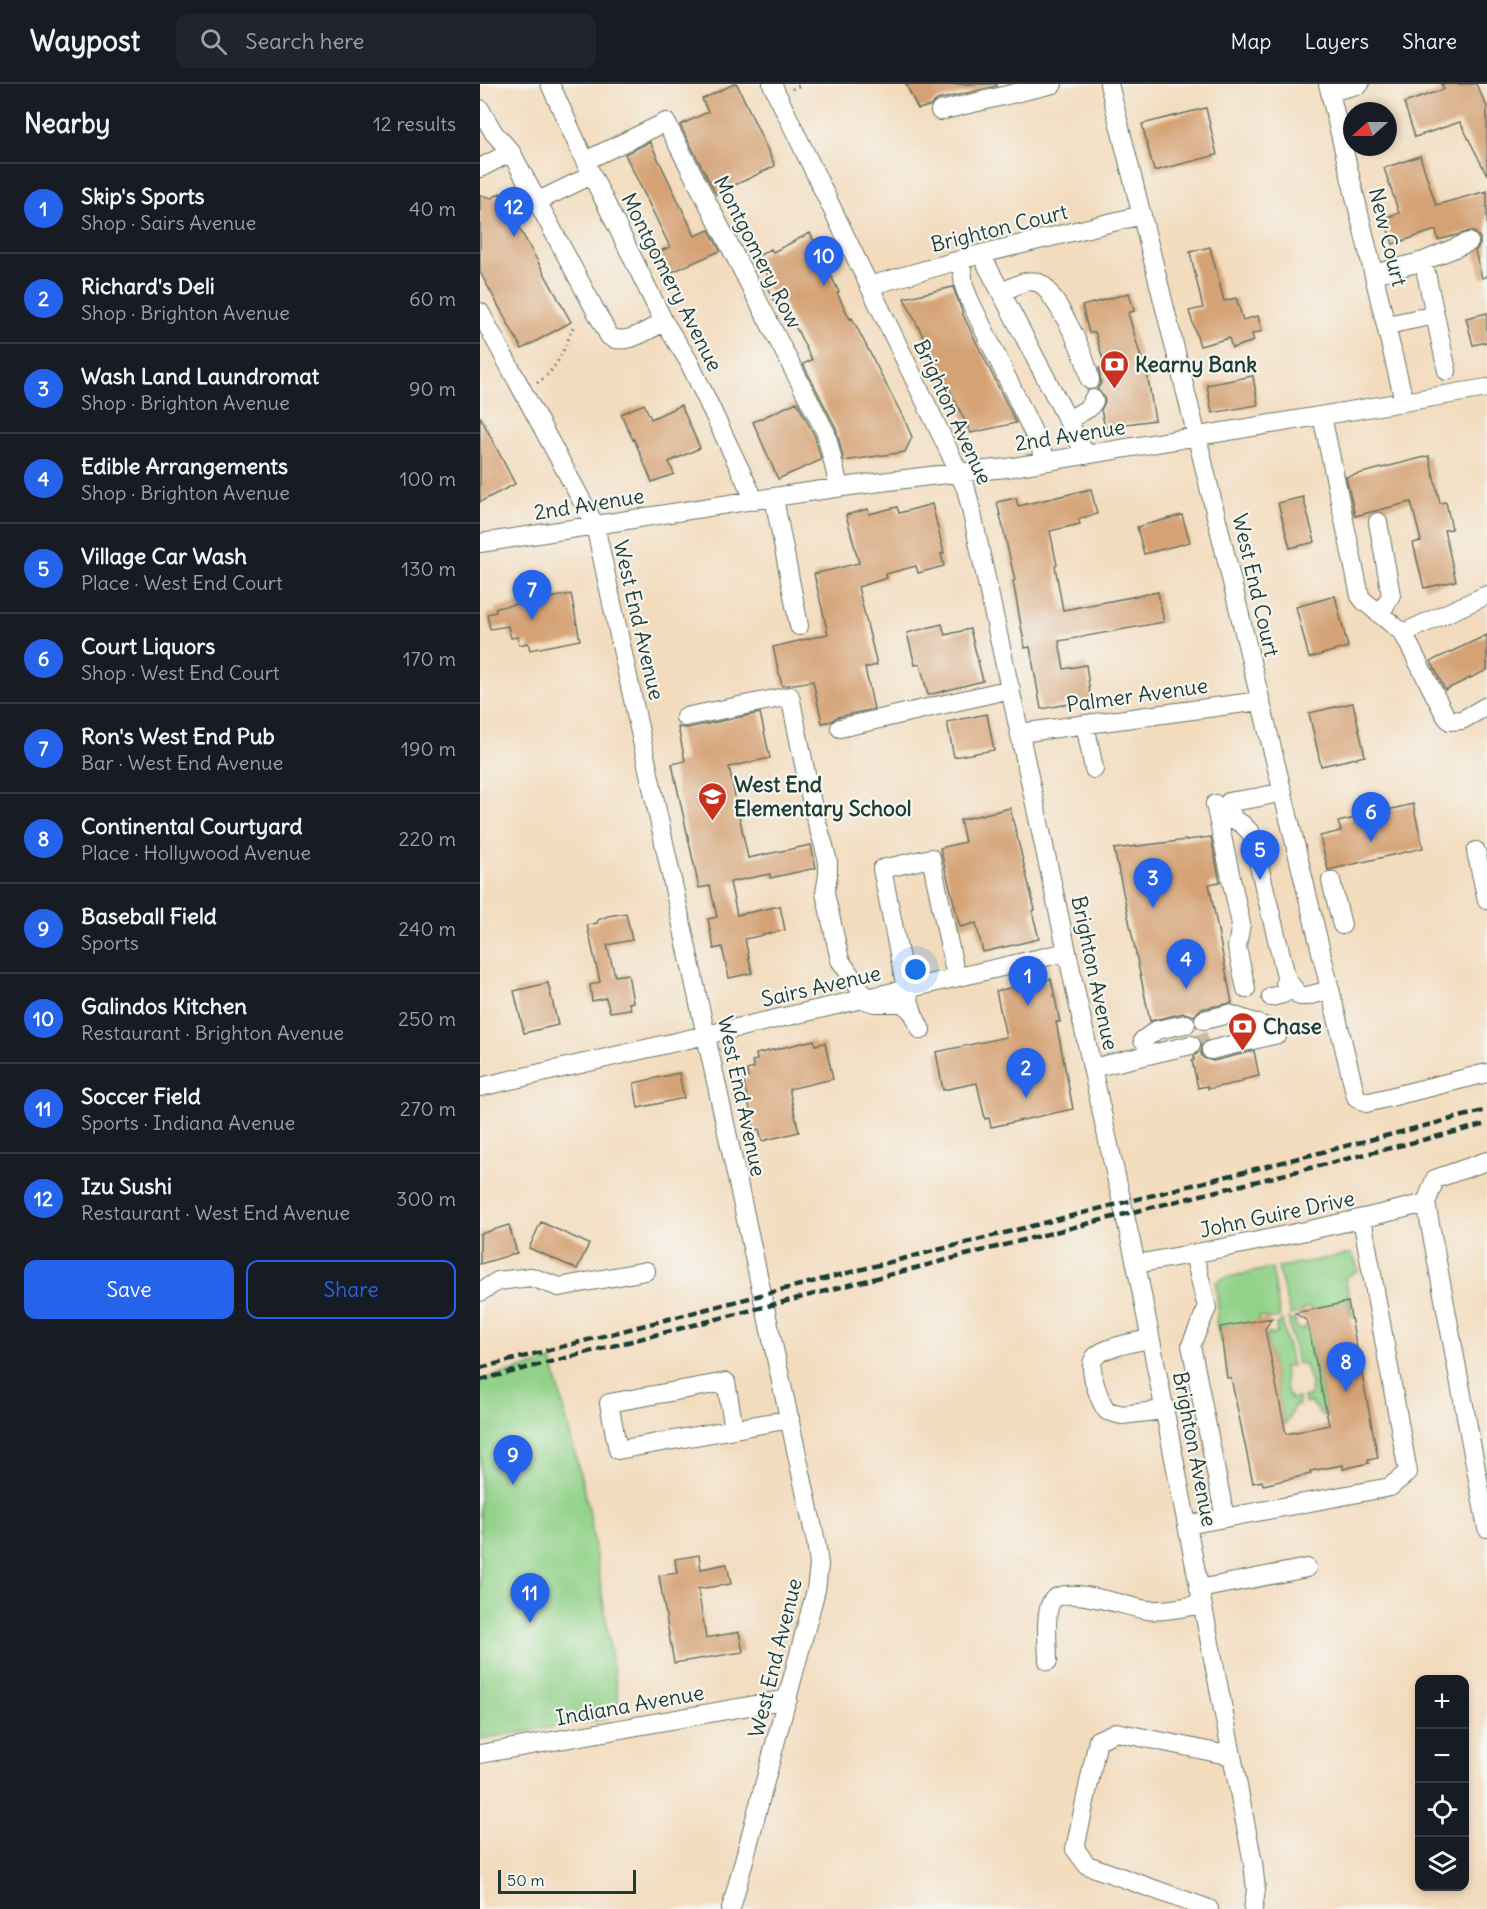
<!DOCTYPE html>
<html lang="en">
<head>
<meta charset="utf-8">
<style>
  body { margin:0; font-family:Delius,sans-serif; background:#20242c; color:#f1f3f6 }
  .controls { position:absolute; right:18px; bottom:18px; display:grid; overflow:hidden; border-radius:12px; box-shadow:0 3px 9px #0003 }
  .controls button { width:54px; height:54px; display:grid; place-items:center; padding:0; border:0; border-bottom:2px solid #363941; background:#171b24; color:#f1f3f6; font:30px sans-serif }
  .compass { position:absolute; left:863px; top:18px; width:54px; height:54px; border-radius:50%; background:#171b24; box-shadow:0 3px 9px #0003; rotate:249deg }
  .scale { position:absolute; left:18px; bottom:15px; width:138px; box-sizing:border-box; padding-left:6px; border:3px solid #1f3d34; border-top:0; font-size:16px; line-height:21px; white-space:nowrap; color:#1f3d34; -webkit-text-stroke:4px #f6f6f2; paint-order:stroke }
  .you { position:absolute; left:436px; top:886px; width:21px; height:21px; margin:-15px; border:4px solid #fff; border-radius:50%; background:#1a73e8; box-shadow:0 0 0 9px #1a73e833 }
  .badge { display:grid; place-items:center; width:39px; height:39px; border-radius:50%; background:#2563eb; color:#fff; font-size:20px; font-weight:700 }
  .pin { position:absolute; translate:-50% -50px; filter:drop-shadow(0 2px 3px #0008) }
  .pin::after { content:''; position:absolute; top:32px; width:21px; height:18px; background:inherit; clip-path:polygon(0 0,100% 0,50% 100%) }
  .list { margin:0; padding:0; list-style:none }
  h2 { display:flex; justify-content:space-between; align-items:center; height:78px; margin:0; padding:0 24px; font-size:26px }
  h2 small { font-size:20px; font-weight:400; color:#9ea1a6 }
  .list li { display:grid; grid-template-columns:39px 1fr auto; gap:18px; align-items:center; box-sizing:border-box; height:90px; padding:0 24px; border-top:2px solid #363941 }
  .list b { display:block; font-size:22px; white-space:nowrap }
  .list p { margin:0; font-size:20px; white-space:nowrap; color:#9ea1a6 }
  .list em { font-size:20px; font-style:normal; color:#9ea1a6 }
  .actions { display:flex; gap:12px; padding:18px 24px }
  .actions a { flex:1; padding:14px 0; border:2px solid #2563eb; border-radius:12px; text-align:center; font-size:21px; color:#2563eb }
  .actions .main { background:#2563eb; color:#fff }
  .icon { flex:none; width:33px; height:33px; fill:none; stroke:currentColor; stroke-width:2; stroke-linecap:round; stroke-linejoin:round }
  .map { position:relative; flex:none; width:1007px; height:1825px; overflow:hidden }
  header { display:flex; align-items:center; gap:36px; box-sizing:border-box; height:84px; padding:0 30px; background:#171b24; border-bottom:2px solid #363941 }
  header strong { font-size:28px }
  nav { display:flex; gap:33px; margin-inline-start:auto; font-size:21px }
  .search { width:420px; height:54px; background:#20242c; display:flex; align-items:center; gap:15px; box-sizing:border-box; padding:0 21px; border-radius:12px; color:#9ea1a6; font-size:22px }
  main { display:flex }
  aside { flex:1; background:#171b24 }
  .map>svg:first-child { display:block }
  .green { fill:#91d188; stroke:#58875e; stroke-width:1.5 }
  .building { fill:#d5a274 }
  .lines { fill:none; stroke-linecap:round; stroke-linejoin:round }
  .minor-tunnel { stroke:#c9bca2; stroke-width:18; stroke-dasharray:18 9; stroke-linecap:butt }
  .minor-casing { stroke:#697564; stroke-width:20 }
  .path { stroke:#697564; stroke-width:3; stroke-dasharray:1.5 4.5; stroke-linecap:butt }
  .minor { stroke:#fff; stroke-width:18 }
  .rail { stroke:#1f3d34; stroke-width:4.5; stroke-dasharray:9 4.5; stroke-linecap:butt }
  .labels { text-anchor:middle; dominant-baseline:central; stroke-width:4.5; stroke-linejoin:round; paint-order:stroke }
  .street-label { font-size:21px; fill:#1f3d34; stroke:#f6f6f2 }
  .poi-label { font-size:21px; font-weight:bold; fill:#1f3d34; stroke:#f6f6f2; text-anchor:start }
</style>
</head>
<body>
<header>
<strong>Waypost</strong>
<div class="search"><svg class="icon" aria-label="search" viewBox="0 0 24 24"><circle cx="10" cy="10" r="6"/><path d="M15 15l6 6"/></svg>Search here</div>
<nav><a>Map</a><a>Layers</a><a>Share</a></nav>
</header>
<main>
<aside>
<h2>Nearby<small>12 results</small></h2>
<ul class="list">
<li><span class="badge">1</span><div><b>Skip's Sports</b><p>Shop · Sairs Avenue</p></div><em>40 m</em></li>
<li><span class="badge">2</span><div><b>Richard's Deli</b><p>Shop · Brighton Avenue</p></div><em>60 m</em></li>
<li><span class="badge">3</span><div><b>Wash Land Laundromat</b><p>Shop · Brighton Avenue</p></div><em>90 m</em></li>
<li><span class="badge">4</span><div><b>Edible Arrangements</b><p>Shop · Brighton Avenue</p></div><em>100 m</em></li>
<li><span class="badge">5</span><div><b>Village Car Wash</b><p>Place · West End Court</p></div><em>130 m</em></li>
<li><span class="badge">6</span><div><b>Court Liquors</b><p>Shop · West End Court</p></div><em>170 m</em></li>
<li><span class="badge">7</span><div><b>Ron's West End Pub</b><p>Bar · West End Avenue</p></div><em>190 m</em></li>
<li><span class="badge">8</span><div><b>Continental Courtyard</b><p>Place · Hollywood Avenue</p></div><em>220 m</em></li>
<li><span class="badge">9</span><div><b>Baseball Field</b><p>Sports</p></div><em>240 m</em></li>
<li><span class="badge">10</span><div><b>Galindos Kitchen</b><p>Restaurant · Brighton Avenue</p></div><em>250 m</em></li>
<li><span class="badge">11</span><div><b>Soccer Field</b><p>Sports · Indiana Avenue</p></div><em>270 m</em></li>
<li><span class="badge">12</span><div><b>Izu Sushi</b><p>Restaurant · West End Avenue</p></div><em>300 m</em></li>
</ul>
<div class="actions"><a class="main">Save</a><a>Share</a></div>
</aside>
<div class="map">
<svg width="1007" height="1825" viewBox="0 0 1007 1825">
  <rect width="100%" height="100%" fill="#f6f6f2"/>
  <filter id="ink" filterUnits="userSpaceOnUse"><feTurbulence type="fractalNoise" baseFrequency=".0167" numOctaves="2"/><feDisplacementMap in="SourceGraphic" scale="12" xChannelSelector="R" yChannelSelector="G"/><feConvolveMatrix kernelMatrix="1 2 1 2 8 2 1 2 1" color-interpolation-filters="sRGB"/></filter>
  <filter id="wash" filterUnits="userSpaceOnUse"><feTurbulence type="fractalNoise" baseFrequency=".008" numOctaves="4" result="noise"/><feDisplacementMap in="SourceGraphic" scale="24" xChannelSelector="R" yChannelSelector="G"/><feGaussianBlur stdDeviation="1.35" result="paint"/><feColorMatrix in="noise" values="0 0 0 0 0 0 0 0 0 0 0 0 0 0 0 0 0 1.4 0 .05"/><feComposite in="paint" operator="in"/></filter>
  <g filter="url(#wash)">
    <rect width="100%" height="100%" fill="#f3dcbe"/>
    <path class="green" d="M 869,1170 L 872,1170 L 879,1187 L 872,1189 L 872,1191 L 865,1193 L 873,1231 L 871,1232 L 868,1218 L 832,1226 L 828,1223 L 823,1225 L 821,1229 L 810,1231 L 798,1183 Z
      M 792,1184 L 800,1233 L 788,1235 L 784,1233 L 779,1233 L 777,1238 L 740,1243 L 743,1257 L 740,1258 L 736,1239 L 738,1223 L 736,1198 L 744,1194 Z
      M 808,1234 L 812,1237 L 815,1235 L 817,1245 L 824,1246 L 824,1243 L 828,1242 L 847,1333 L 838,1328 L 831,1318 L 825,1319 L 824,1313 L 830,1312 L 831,1299 L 824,1279 L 817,1280 Z
      M 802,1236 L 812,1282 L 804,1283 L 806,1304 L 811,1315 L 818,1314 L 819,1321 L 814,1322 L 810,1333 L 804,1341 L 786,1250 L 790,1249 L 791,1252 L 797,1249 L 796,1240 L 798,1240 Z
      M 72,1277 L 109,1426 L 139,1620 L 126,1623 L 127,1634 L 0,1655 L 0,1296 Z"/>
    <g id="blocks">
      <path class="building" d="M 254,0 L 257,0 L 295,82 L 236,110 L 200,41 L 228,28 L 222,15 Z
        M 426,0 L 517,0 L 517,2 L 457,16 L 450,22 L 438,25 Z
        M 961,0 L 996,0 L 1007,23 L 1007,91 L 980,38 L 935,53 L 924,19 L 964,5 Z
        M 726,24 L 737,71 L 674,87 L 662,40 Z
        M 170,58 L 215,152 L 229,146 L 240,167 L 183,192 L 174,170 L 190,163 L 145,70 Z
        M 940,72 L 956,121 L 1007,107 L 1007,193 L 1002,194 L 995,167 L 1000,160 L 1000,154 L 996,149 L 991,147 L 958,156 L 956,146 L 913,160 L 904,134 L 919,129 L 904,84 Z
        M 20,109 L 91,238 L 42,265 L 0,188 L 0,111 L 12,114 Z
        M 330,149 L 359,208 L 357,209 L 370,235 L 372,234 L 425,337 L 432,353 L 425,368 L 364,377 L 356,344 L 323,280 L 332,276 L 301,214 L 294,217 L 286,201 L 291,198 L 278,172 L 291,165 L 293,168 Z
        M 730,163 L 744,217 L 756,214 L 763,236 L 778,232 L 782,247 L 772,250 L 774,257 L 752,264 L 749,254 L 720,262 L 709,227 L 723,224 L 710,168 Z
        M 473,203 L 484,233 L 536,339 L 491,349 L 424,214 Z
        M 649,209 L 654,227 L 648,229 L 662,277 L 665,277 L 675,336 L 625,343 L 621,326 L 625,318 L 624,313 L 617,305 L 621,299 L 619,284 L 625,283 L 615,248 L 609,249 L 602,222 Z
        M 1007,229 L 1007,258 L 993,261 L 986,234 Z
        M 773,292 L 778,321 L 732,329 L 727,301 Z
        M 317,318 L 335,353 L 341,376 L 298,395 L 273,338 Z
        M 164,320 L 171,335 L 201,321 L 220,364 L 189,378 L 194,390 L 172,398 L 154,355 L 153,356 L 141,330 Z
        M 0,332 L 35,400 L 0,418 Z
        M 949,372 L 960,419 L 966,418 L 972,445 L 964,446 L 976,497 L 944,504 L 933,459 L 941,457 L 931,418 L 875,432 L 866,393 Z
        M 611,405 L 617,430 L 598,435 L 600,440 L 570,447 L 577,481 L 575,482 L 583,526 L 678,508 L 684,538 L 579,557 L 584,585 L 606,581 L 611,616 L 561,625 L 550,563 L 545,564 L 533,497 L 535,496 L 517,418 L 536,414 L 538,422 Z
        M 823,413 L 835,458 L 810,464 L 798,419 Z
        M 452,420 L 464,469 L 461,470 L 464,482 L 438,489 L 436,482 L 406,490 L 407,494 L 378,503 L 397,581 L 385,584 L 394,625 L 357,633 L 352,637 L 342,639 L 333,597 L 302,602 L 293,563 L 348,550 L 334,490 L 379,479 L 366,431 L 388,425 L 389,430 L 417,423 L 419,429 Z
        M 702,431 L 710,458 L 664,470 L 657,443 Z
        M 91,510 L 100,556 L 50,566 L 48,559 L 39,561 L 38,553 L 31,554 L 28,542 L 10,545 L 7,530 L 16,528 L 15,524 Z
        M 855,512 L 868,563 L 829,574 L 816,523 Z
        M 462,540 L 465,551 L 490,545 L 503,597 L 448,611 L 440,580 L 435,581 L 427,549 Z
        M 1007,551 L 1007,586 L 965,606 L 951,577 Z
        M 873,619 L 885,672 L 841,682 L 829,629 Z
        M 280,629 L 290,674 L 249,683 L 268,774 L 331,761 L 336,784 L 290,794 L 290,790 L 250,798 L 257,831 L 300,822 L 305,846 L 265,855 L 272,889 L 249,894 L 242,863 L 234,865 L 228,835 L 237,833 L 230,802 L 219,804 L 192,680 L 205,677 L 198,643 L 207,644 Z
        M 507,630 L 514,666 L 474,673 L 467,638 Z
        M 933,720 L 943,764 L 848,786 L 840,752 L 861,747 L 858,738 Z
        M 530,724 L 555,826 L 552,827 L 559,855 L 503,868 L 496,839 L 480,843 L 460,764 L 485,758 L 480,736 Z
        M 731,753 L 740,798 L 729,800 L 752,919 L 721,925 L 714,932 L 704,929 L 670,937 L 634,765 Z
        M 146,829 L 152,856 L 127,861 L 135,892 L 148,890 L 153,918 L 149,919 L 151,925 L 130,928 L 126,914 L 112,917 L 110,901 L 120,898 L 107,841 L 117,839 L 118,836 L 128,832 Z
        M 571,895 L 580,938 L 576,938 L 593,1025 L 511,1043 L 509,1034 L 505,1035 L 497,999 L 463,1006 L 456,968 L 526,953 L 516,907 Z
        M 68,899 L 78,941 L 44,949 L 34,907 Z
        M 334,956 L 335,961 L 345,959 L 353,995 L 309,1005 L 319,1048 L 282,1057 L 279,1045 L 275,1046 L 263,995 L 268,994 L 267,986 L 274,984 L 272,977 L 277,976 L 276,970 Z
        M 720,967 L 723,974 L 733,977 L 774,967 L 779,992 L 762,996 L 762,998 L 728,1005 L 727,1002 L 718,1004 L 712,977 L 714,976 L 714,972 Z
        M 199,989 L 204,1014 L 158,1024 L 154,999 Z
        M 61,1138 L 109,1160 L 97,1185 L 49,1164 Z
        M 29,1141 L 37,1169 L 0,1180 L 0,1150 Z
        M 868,1218 L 898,1374 L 888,1376 L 889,1379 L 863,1385 L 863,1381 L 830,1387 L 831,1390 L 783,1401 L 782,1397 L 773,1399 L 751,1294 L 747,1294 L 740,1243 L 792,1234 L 785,1245 L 806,1350 L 849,1341 L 827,1237 L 815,1229 Z
        M 219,1471 L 221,1485 L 247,1480 L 251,1500 L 218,1505 L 226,1554 L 259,1548 L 263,1568 L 194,1579 L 179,1492 L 197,1489 L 195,1475 Z"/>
    </g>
  </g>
  <g filter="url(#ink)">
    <use href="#blocks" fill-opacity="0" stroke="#697564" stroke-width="1.5"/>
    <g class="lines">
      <path class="minor-tunnel" d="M 711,961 L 729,957"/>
      <defs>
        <path id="minor" d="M 70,0 L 105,77 L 184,238 L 208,276 L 275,417
          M 292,0 L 468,365 L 486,405 L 491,425 L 628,1057 L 656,1180 L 773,1779 L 776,1806 L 773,1825
          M 629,0 L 717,353 L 876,1013 L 886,1019 L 1007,989
          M 848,0 L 924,317
          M 850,8 L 880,0
          M 0,25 L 14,49 L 31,68 L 129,252 C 145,263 169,245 184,238
          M 460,27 L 573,0
          M 105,77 L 186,38 L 346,349 L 359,403
          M 0,84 L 31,68
          M 58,117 L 112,91
          M 501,170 L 606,371
          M 481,176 L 484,202 L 489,215 L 567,377
          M 946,189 L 955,231
          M 894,190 L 944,177 L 989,158
          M 389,202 L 501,170 L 662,131
          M 521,209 C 535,202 551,190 565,203 C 583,227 605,267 610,296
          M 0,228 L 115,441 L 336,1458 L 339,1481 L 336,1506 L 251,1825
          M 907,241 L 955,231 L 967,287
          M 842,332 L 880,512 L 884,517 L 923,549 L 965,631 L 970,637 L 982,636 L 1007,622
          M 588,336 L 609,324 L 614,317 L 613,315
          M 294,414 L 319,542
          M 898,438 L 911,511 L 901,529
          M 0,459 C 175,433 350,400 527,384 L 1007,304
          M 923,549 L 1007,511
          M 205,633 L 310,612 L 334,729 L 344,762 L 348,778 L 348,791 L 345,809 L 360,876 L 388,917 L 395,919 L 423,919 L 433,929
          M 605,640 L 614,685
          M 360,644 L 531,605
          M 540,649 L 780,617
          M 803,708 L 775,714 L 749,718 L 753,735 L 762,740 L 771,749 L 807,896 L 820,912 L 827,912 L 850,906
          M 735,720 L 761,840 L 757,863 L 766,905
          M 996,767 L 1007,816
          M 851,797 L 862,841
          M 791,913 L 803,910 L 813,904 L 805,898
          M 724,936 L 749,930 L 787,943
          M 441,946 L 433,929 L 426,905 L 402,785 L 451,774 L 476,893
          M 663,956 L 677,946 L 706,940
          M 731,966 L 798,950
          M 612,984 L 711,961
          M 0,1003 L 587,868
          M 946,1119 L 1007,1444
          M 946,1119 L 955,1095 L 1007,1077
          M 714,1170 L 727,1224 L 711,1261 L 745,1434
          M 656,1180 C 753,1163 850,1143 946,1119
          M 0,1208 L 18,1197 L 51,1193 L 79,1203 L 166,1187
          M 670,1255 C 657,1258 620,1263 614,1275 C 610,1281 613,1291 614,1297 C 618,1309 620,1318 627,1327 L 642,1331 L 684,1326
          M 254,1345 L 246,1298 L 129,1319 L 138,1366 L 310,1335
          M 707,1441 L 910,1403 L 928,1388 L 882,1135
          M 719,1505 L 827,1484
          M 568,1577 C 568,1563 564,1527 572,1517 C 586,1500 646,1523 667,1526 C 686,1528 704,1523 722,1520
          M 0,1670 L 308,1615
          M 729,1825 L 607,1781 L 595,1765 L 618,1656 L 636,1648 L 752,1672"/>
      </defs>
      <use href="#minor" class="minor-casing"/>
      <path class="path" d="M 312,5 L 323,0
        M 57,299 C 77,287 86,261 94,241"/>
      <use href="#minor" class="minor"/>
      <path class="rail" d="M 0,1284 L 281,1211 L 1007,1026
        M 0,1296 L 645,1130 L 1007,1040"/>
    </g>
  </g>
  <defs>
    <symbol id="bank-pin" viewBox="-11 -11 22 30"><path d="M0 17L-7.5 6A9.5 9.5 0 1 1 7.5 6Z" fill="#c8321e" stroke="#f6f6f2"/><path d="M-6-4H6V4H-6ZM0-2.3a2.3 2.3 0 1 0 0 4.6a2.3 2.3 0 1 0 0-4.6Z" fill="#fff"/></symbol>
    <symbol id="school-pin" viewBox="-11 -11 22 30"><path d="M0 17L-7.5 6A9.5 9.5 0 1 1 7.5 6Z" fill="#c8321e" stroke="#f6f6f2"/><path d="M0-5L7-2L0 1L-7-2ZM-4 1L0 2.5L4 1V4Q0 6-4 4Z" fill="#fff"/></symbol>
  </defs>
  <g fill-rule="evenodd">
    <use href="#bank-pin" x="618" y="264" width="33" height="45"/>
    <use href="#school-pin" x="216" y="696" width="33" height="45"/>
    <use href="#bank-pin" x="746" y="926" width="33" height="45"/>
  </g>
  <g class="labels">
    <g class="street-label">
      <text transform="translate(519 144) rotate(-14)">Brighton Court</text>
      <text transform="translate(908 153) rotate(76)">New Court</text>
      <text transform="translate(278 168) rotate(63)">Montgomery Row</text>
      <text transform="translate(192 198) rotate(63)">Montgomery Avenue</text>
      <text transform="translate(473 328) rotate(65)">Brighton Avenue</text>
      <text transform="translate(590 351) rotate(-9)">2nd Avenue</text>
      <text transform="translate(109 420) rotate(-9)">2nd Avenue</text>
      <text transform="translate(776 501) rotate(77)">West End Court</text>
      <text transform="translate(159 536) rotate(77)">West End Avenue</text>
      <text transform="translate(657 611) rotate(-8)">Palmer Avenue</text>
      <text transform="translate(615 889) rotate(78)">Brighton Avenue</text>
      <text transform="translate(341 902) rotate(-13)">Sairs Avenue</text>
      <text transform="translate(262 1012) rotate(78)">West End Avenue</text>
      <text transform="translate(797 1130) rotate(-12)">John Guire Drive</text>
      <text transform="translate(715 1365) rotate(79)">Brighton Avenue</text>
      <text transform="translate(295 1574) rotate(-76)">West End Avenue</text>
      <text transform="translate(150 1621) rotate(-10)">Indiana Avenue</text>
    </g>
    <g class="poi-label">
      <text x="655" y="280">Kearny Bank</text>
      <text x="254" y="700">West End<tspan x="254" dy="24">Elementary School</tspan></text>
      <text x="783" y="942">Chase</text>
    </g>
  </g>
</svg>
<div class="controls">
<button>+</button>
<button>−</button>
<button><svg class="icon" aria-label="locate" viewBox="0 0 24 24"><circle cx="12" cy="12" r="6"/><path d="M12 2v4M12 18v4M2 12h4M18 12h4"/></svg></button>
<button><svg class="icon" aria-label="layers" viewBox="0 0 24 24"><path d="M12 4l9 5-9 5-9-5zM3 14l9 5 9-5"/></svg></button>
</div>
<svg class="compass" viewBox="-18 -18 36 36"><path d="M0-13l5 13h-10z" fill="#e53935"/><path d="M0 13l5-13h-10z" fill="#9ea1a6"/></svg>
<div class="scale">50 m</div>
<div class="you"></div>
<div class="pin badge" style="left:548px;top:922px">1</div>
<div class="pin badge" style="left:546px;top:1014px">2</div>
<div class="pin badge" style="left:673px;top:824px">3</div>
<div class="pin badge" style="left:706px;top:905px">4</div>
<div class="pin badge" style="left:780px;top:796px">5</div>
<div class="pin badge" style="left:891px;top:758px">6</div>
<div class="pin badge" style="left:52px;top:536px">7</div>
<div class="pin badge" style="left:866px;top:1308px">8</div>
<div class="pin badge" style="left:33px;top:1401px">9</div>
<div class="pin badge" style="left:344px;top:202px">10</div>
<div class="pin badge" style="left:50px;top:1539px">11</div>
<div class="pin badge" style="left:34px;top:153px">12</div>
</div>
</main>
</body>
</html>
